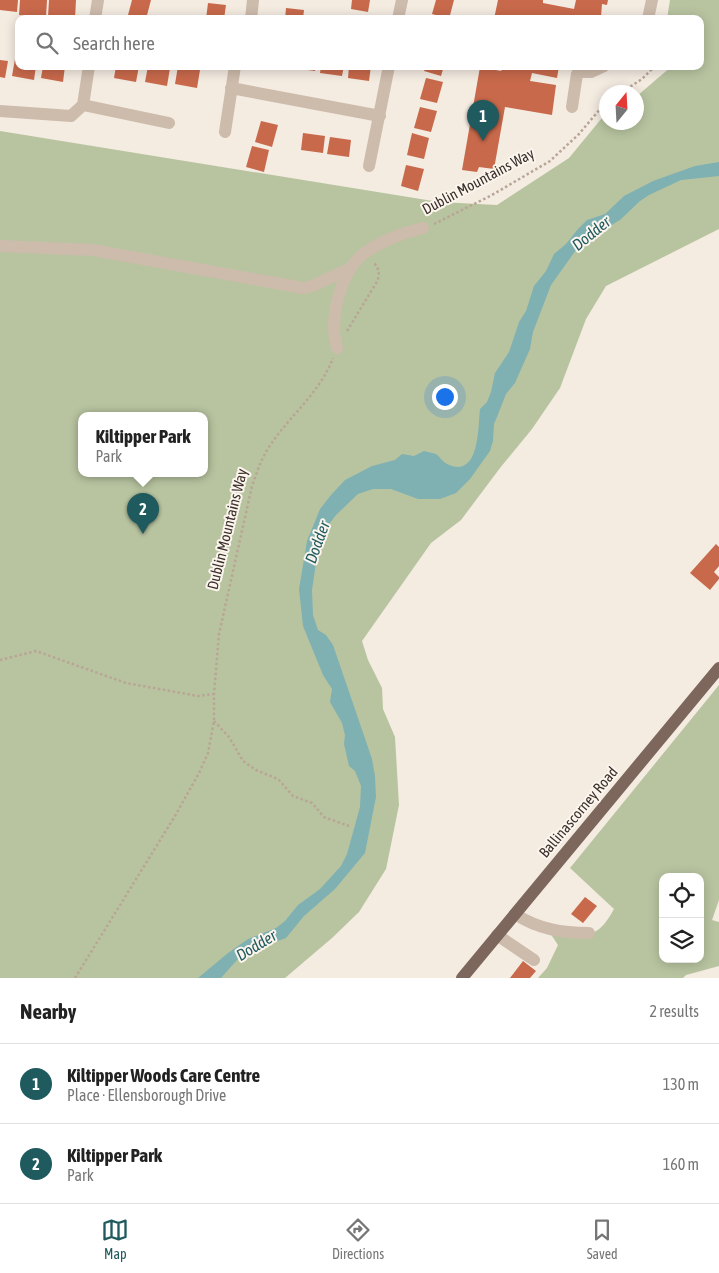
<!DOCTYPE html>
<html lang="en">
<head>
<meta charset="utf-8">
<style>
  body { margin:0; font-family:"Asap Condensed",sans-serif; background:#f2f2f2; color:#222 }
  .controls { position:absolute; right:15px; bottom:15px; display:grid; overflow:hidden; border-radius:10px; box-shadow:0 2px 12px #0003 }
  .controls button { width:45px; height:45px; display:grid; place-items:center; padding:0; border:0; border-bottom:1px solid #e0e0e0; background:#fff; color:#222; font:25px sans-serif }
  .compass { position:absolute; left:599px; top:85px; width:45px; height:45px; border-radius:50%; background:#fff; box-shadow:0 2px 12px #0003; rotate:18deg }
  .you { position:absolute; left:444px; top:396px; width:18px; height:18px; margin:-12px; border:4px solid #fff; border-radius:50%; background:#1a73e8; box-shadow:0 0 0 8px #1a73e833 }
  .badge { display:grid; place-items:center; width:32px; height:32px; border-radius:50%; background:#1f5a5e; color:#fff; font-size:16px; font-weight:700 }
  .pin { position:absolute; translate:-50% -41px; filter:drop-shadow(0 1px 2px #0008) }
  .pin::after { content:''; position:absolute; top:26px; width:18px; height:15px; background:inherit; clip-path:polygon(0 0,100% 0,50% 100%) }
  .popup { position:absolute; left:78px; top:412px; width:130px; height:65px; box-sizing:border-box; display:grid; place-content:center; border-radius:10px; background:#fff; filter:drop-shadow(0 1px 4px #0005); font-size:16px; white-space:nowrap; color:#767676 }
  .popup b { font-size:19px; color:#222 }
  .popup::after { content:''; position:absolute; left:50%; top:100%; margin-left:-10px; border:10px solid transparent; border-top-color:#fff }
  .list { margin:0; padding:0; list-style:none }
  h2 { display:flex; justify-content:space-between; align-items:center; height:65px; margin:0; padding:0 20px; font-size:21px }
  h2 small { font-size:16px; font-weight:400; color:#767676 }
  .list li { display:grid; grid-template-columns:32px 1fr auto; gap:15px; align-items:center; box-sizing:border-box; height:80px; padding:0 20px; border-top:1px solid #e0e0e0 }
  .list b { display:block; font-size:19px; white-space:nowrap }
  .list p { margin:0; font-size:16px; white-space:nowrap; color:#767676 }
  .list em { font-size:16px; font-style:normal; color:#767676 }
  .icon { flex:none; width:28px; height:28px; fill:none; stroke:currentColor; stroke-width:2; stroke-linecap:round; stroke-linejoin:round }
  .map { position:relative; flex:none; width:719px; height:978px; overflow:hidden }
  .search { position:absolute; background:#fff; box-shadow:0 2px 12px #0003; left:15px; right:15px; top:15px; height:55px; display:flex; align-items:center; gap:12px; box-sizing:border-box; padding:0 18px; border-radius:10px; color:#767676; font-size:19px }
  .sheet { height:225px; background:#fff }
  nav { display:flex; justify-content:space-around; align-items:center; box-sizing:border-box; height:70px; border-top:1px solid #e0e0e0; background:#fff; font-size:14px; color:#767676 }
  nav a { display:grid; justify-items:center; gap:2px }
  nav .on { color:#1f5a5e }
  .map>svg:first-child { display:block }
  .green { fill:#b8c4a0; fill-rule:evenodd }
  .water { fill:#7fb0b2 }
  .building { fill:#c8694b }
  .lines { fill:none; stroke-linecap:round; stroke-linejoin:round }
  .path { stroke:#b9a596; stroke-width:2.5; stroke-dasharray:2.5 2.5; stroke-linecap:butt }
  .minor { stroke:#cdbbac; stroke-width:12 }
  .major { stroke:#7d675c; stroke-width:12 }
  .labels { text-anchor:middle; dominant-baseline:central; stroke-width:4; stroke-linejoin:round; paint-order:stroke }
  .street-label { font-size:15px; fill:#3b302b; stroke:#fbf5ee }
  .water-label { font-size:16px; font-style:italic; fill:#1f5a5e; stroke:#fbf5ee }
</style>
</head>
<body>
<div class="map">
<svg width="719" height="978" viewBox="0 0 719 978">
  <rect width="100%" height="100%" fill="#f4ebe1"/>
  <path class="green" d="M 670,0 L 719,0 L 719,229 L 606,286 L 586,319 L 560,388 L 532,429 L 500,468 L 461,520 L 431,543 L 362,641 L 368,660 L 382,688 L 383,709 L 395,737 L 399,805 L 386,869 L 359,912 L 332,938 L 285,978 L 0,978 L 0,131 L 439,202 L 497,205 L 569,158 L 606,113 L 606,122 L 636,122 L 637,96 L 672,66 L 700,66 L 700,19 L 667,19 ZM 82,415 L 204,415 L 204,473 L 82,473 Z
    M 719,685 L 719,900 L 712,920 L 719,922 L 719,966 L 686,975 L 683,978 L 538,978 L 547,968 L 558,945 L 550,933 C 584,934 596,943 614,909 L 570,868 ZM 663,877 L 700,877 L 700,959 L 663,959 Z"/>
  <path class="water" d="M 719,162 L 719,176 L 681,180 L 649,195 L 640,201 L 620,220 L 581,243 L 551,285 L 533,332 L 530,349 L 515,383 L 506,394 L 497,417 L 494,424 L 493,441 L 490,451 L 470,479 L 456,493 L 440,499 L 418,499 L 391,489 L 373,489 L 358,494 L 336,515 L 326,528 L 318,549 L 312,590 L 313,615 L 318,630 L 326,635 L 333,645 L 372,759 L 375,776 L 376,797 L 365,853 L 335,889 L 304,916 L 286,938 L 256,949 L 237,960 L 221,978 L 198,978 L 228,953 L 248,939 L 276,928 L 285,921 L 298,905 L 320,889 L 341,866 L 347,854 L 360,807 L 361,786 L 355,771 L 349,766 L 344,744 L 345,735 L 342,723 L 330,702 L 332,689 L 323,675 L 303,626 L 299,589 L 307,541 L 320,509 L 331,495 L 345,480 L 372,466 L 395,460 L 402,454 L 414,456 L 424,451 C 428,452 432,453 436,454 C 440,457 443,462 447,464 C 480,480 478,426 480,409 L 487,402 L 491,392 L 495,373 L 509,352 L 519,322 L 526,311 L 534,286 L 546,271 L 554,254 L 566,244 L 578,229 L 587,220 L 605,214 L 624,196 L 653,181 L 695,166 Z"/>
  <path class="building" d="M 0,0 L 18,0 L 17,12 L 0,10 Z
    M 20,0 L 47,0 L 46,17 L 19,15 Z
    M 49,0 L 76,0 L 75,19 L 48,17 Z
    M 132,0 L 151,0 L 146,19 L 128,15 Z
    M 352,0 L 370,0 L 368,12 L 351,9 Z
    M 436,0 L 454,0 L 449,19 L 432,14 Z
    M 498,0 L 543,0 L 543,3 L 574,9 L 576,0 L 608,0 L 607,5 L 602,4 L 601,17 L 606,19 L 494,19 Z
    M 208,3 L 226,5 L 224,19 L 206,19 Z
    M 286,8 L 304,10 L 303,19 L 285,19 Z
    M 15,59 L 19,59 L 19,66 L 36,66 L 34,80 L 12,76 Z
    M 0,60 L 8,61 L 5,78 L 0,77 Z
    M 43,66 L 65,66 L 63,82 L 41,78 Z
    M 116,66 L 139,66 L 136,82 L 114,78 Z
    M 148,66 L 170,68 L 167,86 L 145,82 Z
    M 178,66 L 200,70 L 197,88 L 175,84 Z
    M 294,66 L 316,66 L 315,71 L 293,68 Z
    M 321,66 L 344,66 L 342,76 L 320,73 Z
    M 349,66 L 371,66 L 369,81 L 348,78 Z
    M 426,66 L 444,66 L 441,76 L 424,71 Z
    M 494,66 L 559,66 L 557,78 L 532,73 L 530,81 L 556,85 L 552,115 L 505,107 L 494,169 L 479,167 L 477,172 L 462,170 L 480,67 L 501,71 L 502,69 Z
    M 426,78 L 443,82 L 437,103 L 420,99 Z
    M 420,107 L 437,111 L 431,132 L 414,128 Z
    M 261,121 L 278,125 L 272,147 L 255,142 Z
    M 303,133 L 325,136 L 323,153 L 301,150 Z
    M 412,133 L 429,138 L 424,159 L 407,155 Z
    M 330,137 L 351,140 L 349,157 L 327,154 Z
    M 252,146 L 269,150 L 264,172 L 246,167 Z
    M 406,165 L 424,169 L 418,191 L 401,186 Z
    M 716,544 L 719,547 L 719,566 L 714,572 L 719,577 L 719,579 L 710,590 L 690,573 Z
    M 585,897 L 597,906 L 583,923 L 571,914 Z
    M 523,961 L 536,971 L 530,978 L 510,978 Z"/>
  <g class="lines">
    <path class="path" d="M 622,92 L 642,79 L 655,66
      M 434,224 L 492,195 L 550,161 L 579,134 L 606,102
      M 347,331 L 378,280 L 379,271 L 374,262
      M 0,660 L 36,651 L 126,683 L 198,696 L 214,694
      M 214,721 L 229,737 L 243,761 L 256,770 L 278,779 L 293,796 L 312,803 L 324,817 L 349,826
      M 75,978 L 175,816 L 199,773 L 208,753 L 214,721 L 214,694 L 219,634 L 252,486 C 257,472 261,459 269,447 C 289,416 320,393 333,358"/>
    <path class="minor" d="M 95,19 L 98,0
      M 251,19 L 253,0
      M 398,19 L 402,0
      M 648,19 L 652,0
      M 231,88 L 380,116
      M 83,105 L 89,66
      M 572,107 L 577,74 L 581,72 L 591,72 L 604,66
      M 0,111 L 71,116 L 83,105 L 169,123
      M 225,132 L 235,66
      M 369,166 L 389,66
      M 0,246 L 93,250 L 303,288 L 312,286 L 349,269
      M 337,348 C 336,342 334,335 334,328 C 334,304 344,266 366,252 C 381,241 405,232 423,228
      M 515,914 C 538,929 562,933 589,933
      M 497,935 L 534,960"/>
    <path class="major" d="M 462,978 L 719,668"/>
  </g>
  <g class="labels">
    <g class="street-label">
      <text transform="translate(478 181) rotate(-28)">Dublin Mountains Way</text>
      <text transform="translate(227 529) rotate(-76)">Dublin Mountains Way</text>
      <text transform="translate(578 812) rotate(-50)">Ballinascorney Road</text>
    </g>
    <g class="water-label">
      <text transform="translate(591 233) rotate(-39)">Dodder</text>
      <text transform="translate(317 542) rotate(-70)">Dodder</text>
      <text transform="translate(256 945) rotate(-31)">Dodder</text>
    </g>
  </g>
</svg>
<div class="controls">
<button><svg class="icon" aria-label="locate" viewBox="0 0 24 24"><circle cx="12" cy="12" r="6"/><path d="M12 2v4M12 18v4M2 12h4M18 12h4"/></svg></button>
<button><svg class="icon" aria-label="layers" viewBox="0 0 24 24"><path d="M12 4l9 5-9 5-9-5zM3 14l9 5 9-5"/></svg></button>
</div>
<svg class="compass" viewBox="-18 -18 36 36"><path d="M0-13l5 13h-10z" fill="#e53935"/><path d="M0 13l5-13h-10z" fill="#767676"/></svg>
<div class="you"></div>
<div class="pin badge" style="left:483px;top:141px">1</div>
<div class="pin badge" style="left:143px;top:534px">2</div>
<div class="popup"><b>Kiltipper Park</b>Park</div>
<div class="search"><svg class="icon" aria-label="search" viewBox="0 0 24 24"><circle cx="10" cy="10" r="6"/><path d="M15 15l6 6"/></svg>Search here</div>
</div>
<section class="sheet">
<h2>Nearby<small>2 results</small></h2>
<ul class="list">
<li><span class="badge">1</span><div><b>Kiltipper Woods Care Centre</b><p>Place · Ellensborough Drive</p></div><em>130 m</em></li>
<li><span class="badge">2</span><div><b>Kiltipper Park</b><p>Park</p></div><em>160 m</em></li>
</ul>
</section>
<nav>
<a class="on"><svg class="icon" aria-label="map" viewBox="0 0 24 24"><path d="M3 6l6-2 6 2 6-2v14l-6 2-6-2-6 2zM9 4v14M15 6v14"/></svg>Map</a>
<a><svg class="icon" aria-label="directions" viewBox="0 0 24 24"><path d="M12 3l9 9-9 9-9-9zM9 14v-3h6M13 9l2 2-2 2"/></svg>Directions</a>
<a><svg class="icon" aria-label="saved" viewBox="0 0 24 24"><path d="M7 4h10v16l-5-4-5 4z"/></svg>Saved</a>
</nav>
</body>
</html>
